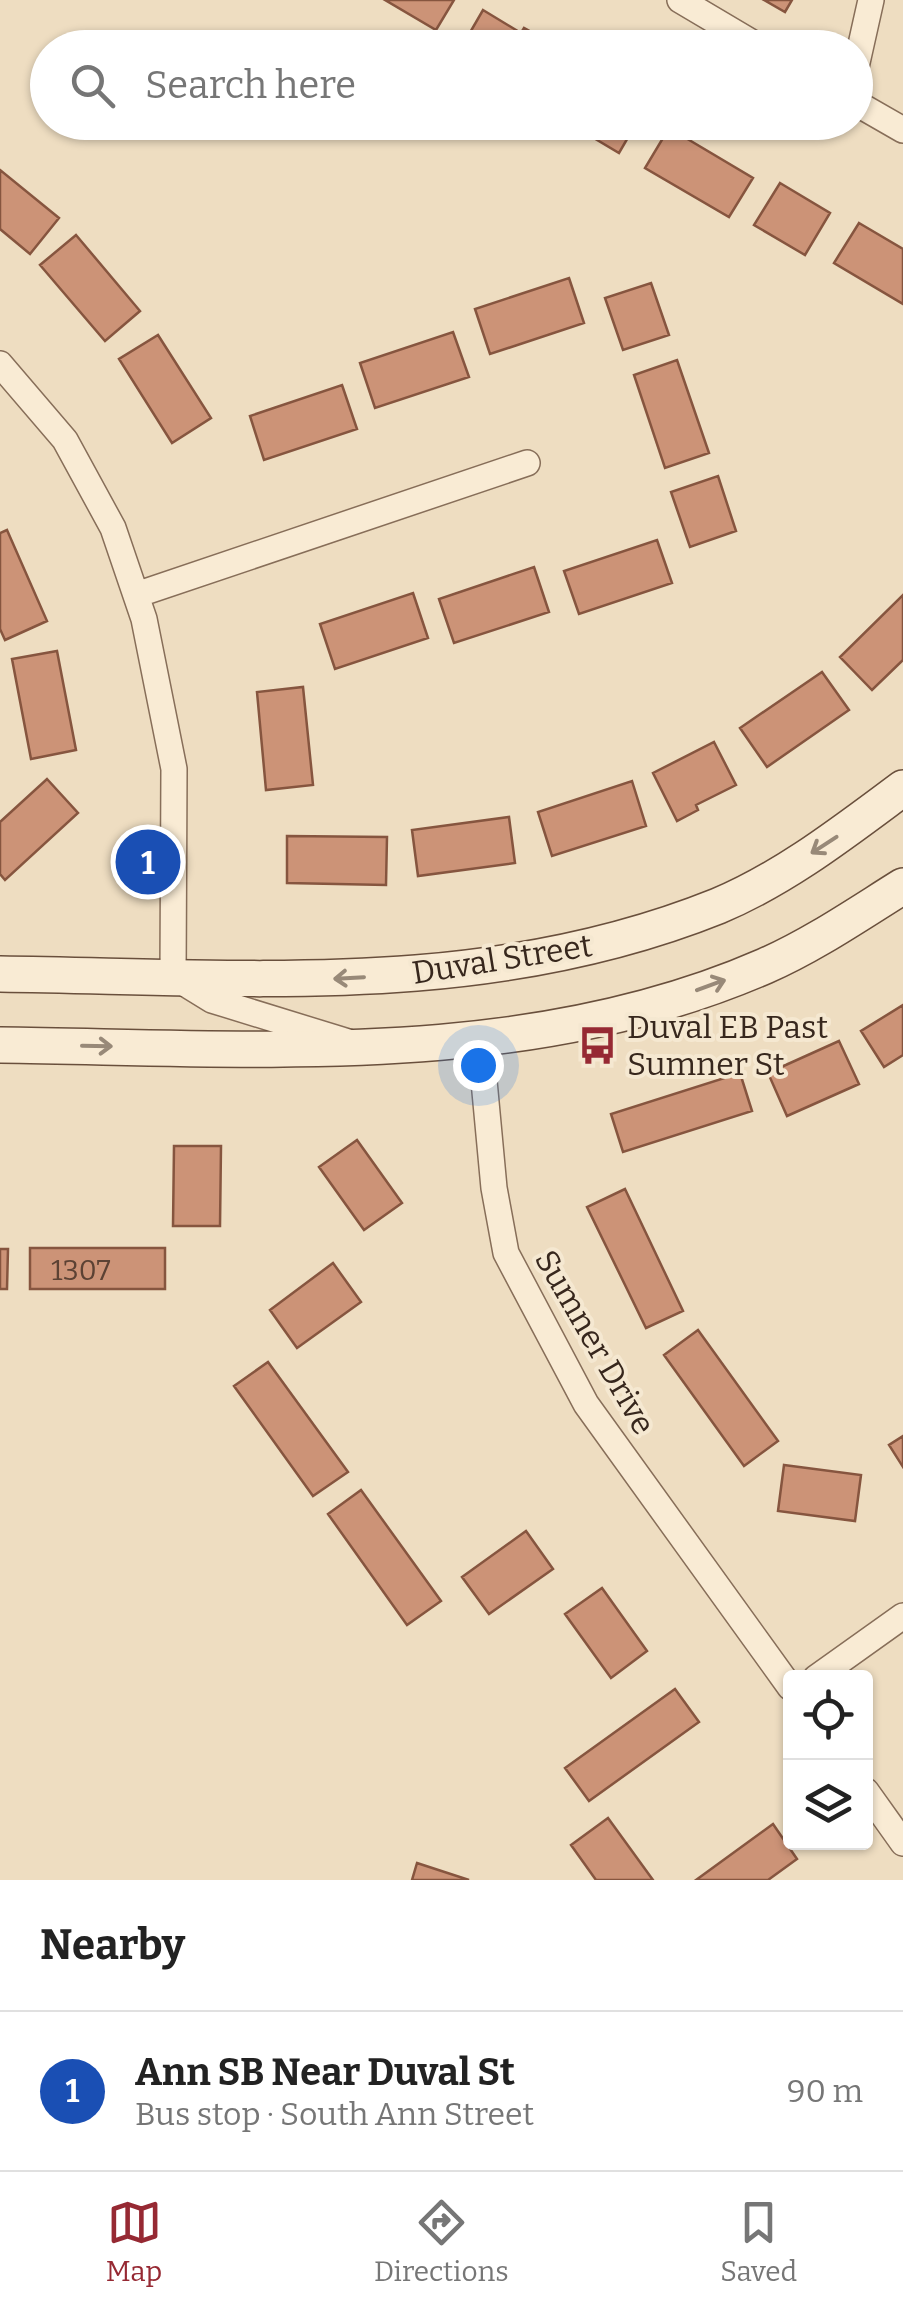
<!DOCTYPE html>
<html lang="en">
<head>
<meta charset="utf-8">
<style>
  body { margin:0; font-family:Bitter,serif; background:#f6f6f6; color:#222 }
  .controls { position:absolute; right:30px; bottom:30px; display:grid; overflow:hidden; border-radius:10px; box-shadow:0 2px 8px #0004 }
  .controls button { width:90px; height:90px; display:grid; place-items:center; padding:0; border:0; border-bottom:2px solid #e0e0e0; background:#fff; color:#222; font:50px sans-serif }
  .you { position:absolute; left:478px; top:1065px; width:35px; height:35px; margin:-25px; border:8px solid #fff; border-radius:50%; background:#1a73e8; box-shadow:0 0 0 15px #1a73e833 }
  .badge { display:grid; place-items:center; width:65px; height:65px; border-radius:50%; background:#962933; color:#fff; font-size:32px; font-weight:700 }
  .pin { position:absolute; translate:-50% -50%; border:5px solid #fff; box-shadow:0 2px 10px #0006 }
  .list { margin:0; padding:0; list-style:none }
  h2 { display:flex; justify-content:space-between; align-items:center; height:130px; margin:0; padding:0 40px; font-size:42px }
  h2 small { font-size:32px; font-weight:400; color:#767676 }
  .list li { display:grid; grid-template-columns:65px 1fr auto; gap:30px; align-items:center; box-sizing:border-box; height:160px; padding:0 40px; border-top:2px solid #e0e0e0 }
  .list b { display:block; font-size:38px; white-space:nowrap }
  .list p { margin:0; font-size:32px; white-space:nowrap; color:#767676 }
  .list em { font-size:32px; font-style:normal; color:#767676 }
  .icon { flex:none; width:55px; height:55px; fill:none; stroke:currentColor; stroke-width:2; stroke-linecap:round; stroke-linejoin:round }
  .map { position:relative; flex:none; width:903px; height:1880px; overflow:hidden }
  .search { position:absolute; background:#fff; box-shadow:0 2px 8px #0004; left:30px; right:30px; top:30px; height:110px; display:flex; align-items:center; gap:25px; box-sizing:border-box; padding:0 35px; border-radius:55px; color:#767676; font-size:38px }
  .sheet { height:290px; background:#fff }
  nav { display:flex; justify-content:space-around; align-items:center; box-sizing:border-box; height:140px; border-top:2px solid #e0e0e0; background:#fff; font-size:28px; color:#767676 }
  nav a { display:grid; justify-items:center; gap:5px }
  nav .on { color:#962933 }
  .map>svg:first-child { display:block }
  .building { fill:#cc9377; stroke:#86553f; stroke-width:2.5 }
  .lines { fill:none; stroke-linecap:round; stroke-linejoin:round }
  .street-casing { stroke:#876e59; stroke-width:28 }
  .secondary-casing { stroke:#694f3c; stroke-width:38 }
  .street { stroke:#f9ebd4; stroke-width:25 }
  .secondary { stroke:#f9ebd4; stroke-width:35 }
  .oneway { stroke:#988978 }
  .labels { text-anchor:middle; dominant-baseline:central; stroke-width:8; stroke-linejoin:round; paint-order:stroke }
  .number-label { font-size:28px; fill:#5c4234 }
  .street-label { font-size:32px; fill:#37271d; stroke:#f5e8d1 }
  .poi-label { font-size:32px; fill:#37271d; stroke:#f5e8d1; text-anchor:start }
</style>
</head>
<body>
<div class="map">
<svg width="903" height="1880" viewBox="0 0 903 1880">
  <rect width="100%" height="100%" fill="#eeddc1"/>
  <path class="building" d="M 385,0 L 454,0 L 436,30 Z
    M 764,0 L 792,0 L 785,12 Z
    M 483,10 L 521,33 L 524,28 L 544,39 L 539,48 L 461,48 Z
    M 567,122 L 637,122 L 619,153 Z
    M 669,128 L 753,178 L 729,217 L 645,168 Z
    M 0,170 L 59,218 L 30,254 L 0,229 Z
    M 780,183 L 830,213 L 805,255 L 754,225 Z
    M 859,223 L 903,249 L 903,304 L 834,263 Z
    M 76,235 L 140,311 L 105,341 L 40,265 Z
    M 569,278 L 584,323 L 490,354 L 475,309 Z
    M 651,283 L 669,335 L 623,350 L 605,298 Z
    M 453,332 L 469,377 L 375,408 L 360,363 Z
    M 158,335 L 211,418 L 172,443 L 119,359 Z
    M 677,360 L 709,453 L 665,468 L 634,375 Z
    M 342,385 L 357,429 L 264,460 L 250,416 Z
    M 718,476 L 736,531 L 690,547 L 671,492 Z
    M 7,530 L 47,621 L 5,640 L 0,629 L 0,533 Z
    M 657,540 L 672,583 L 579,614 L 564,571 Z
    M 534,567 L 549,612 L 454,643 L 439,599 Z
    M 413,593 L 428,638 L 335,669 L 320,624 Z
    M 903,595 L 903,660 L 872,690 L 840,657 Z
    M 57,651 L 76,750 L 31,759 L 12,659 Z
    M 822,672 L 849,710 L 767,767 L 740,728 Z
    M 303,687 L 313,785 L 266,790 L 257,692 Z
    M 714,742 L 736,785 L 696,805 L 698,810 L 677,821 L 653,773 Z
    M 47,779 L 78,813 L 5,880 L 0,874 L 0,822 Z
    M 632,781 L 646,826 L 552,856 L 538,812 Z
    M 509,817 L 515,863 L 418,876 L 412,830 Z
    M 287,836 L 387,837 L 386,885 L 287,883 Z
    M 903,1005 L 903,1055 L 884,1067 L 861,1031 Z
    M 839,1041 L 859,1084 L 787,1116 L 768,1073 Z
    M 740,1073 L 752,1111 L 623,1152 L 611,1114 Z
    M 357,1140 L 402,1203 L 364,1230 L 319,1167 Z
    M 174,1146 L 221,1146 L 220,1226 L 173,1226 Z
    M 625,1189 L 683,1311 L 646,1328 L 587,1207 Z
    M 30,1248 L 165,1248 L 165,1289 L 30,1289 Z
    M 0,1249 L 8,1249 L 7,1289 L 0,1289 Z
    M 333,1263 L 361,1302 L 297,1348 L 270,1310 Z
    M 698,1330 L 778,1441 L 744,1466 L 664,1355 Z
    M 268,1362 L 348,1472 L 313,1496 L 234,1386 Z
    M 903,1436 L 903,1467 L 889,1445 Z
    M 784,1465 L 861,1475 L 855,1521 L 778,1511 Z
    M 361,1490 L 441,1601 L 407,1625 L 328,1514 Z
    M 526,1531 L 553,1569 L 489,1614 L 462,1577 Z
    M 602,1588 L 647,1651 L 611,1678 L 565,1614 Z
    M 675,1689 L 699,1722 L 589,1801 L 565,1768 Z
    M 608,1818 L 653,1880 L 596,1880 L 571,1845 Z
    M 773,1824 L 797,1859 L 768,1880 L 696,1880 Z
    M 417,1863 L 469,1880 L 412,1880 Z"/>
  <g class="lines">
    <defs>
      <path id="street" d="M 680,0 L 761,48
        M 856,67 L 871,0
        M 856,103 L 903,130
        M 0,364 L 65,440 L 113,528 L 144,619 L 174,769 L 173,976 L 212,1000 L 348,1042
        M 136,595 L 527,463
        M 480,1038 L 494,1188 L 506,1253 L 586,1404 L 790,1687
        M 816,1678 L 903,1616
        M 866,1791 L 903,1843"/>
      <path id="secondary" d="M 0,974 C 246,977 484,1000 718,906 C 785,878 845,831 903,788
        M 0,1045 C 255,1048 525,1071 765,966 C 813,945 858,914 903,886"/>
    </defs>
    <use href="#street" class="street-casing"/>
    <use href="#secondary" class="secondary-casing"/>
    <use href="#street" class="street"/>
    <use href="#secondary" class="secondary"/>
  </g>
  <defs><path id="oneway-shaft" d="M-6 0H5M1.5-3L5.5 0L1.5 3" fill="none" stroke-width="1.6" stroke-linecap="round" stroke-linejoin="round" transform="scale(2.5)"/></defs>
  <g class="oneway">
    <use href="#oneway-shaft" transform="translate(824 845) rotate(147)"/>
    <use href="#oneway-shaft" transform="translate(349 978) rotate(177)"/>
    <use href="#oneway-shaft" transform="translate(711 985) rotate(-20)"/>
    <use href="#oneway-shaft" transform="translate(97 1046) rotate(1)"/>
  </g>
  <defs>
    <symbol id="bus-bare" viewBox="-9 -9 18 18"><path d="M-5-6H5V4H4V6H2V4H-2V6H-4V4H-5ZM-3.5-4V0h7V-4ZM-3.5 1.2v1.5H-2V1.2ZM2 1.2v1.5H3.5V1.2Z" fill="#962933" stroke="#f5e8d1" stroke-width="2.5" paint-order="stroke"/></symbol>
  </defs>
  <g fill-rule="evenodd">
    <use href="#bus-bare" x="570" y="1018" width="55" height="55"/>
  </g>
  <g class="labels">
    <g class="number-label">
      <text x="81" y="1270">1307</text>
    </g>
    <g class="street-label">
      <text transform="translate(502 959) rotate(-9)">Duval Street</text>
      <text transform="translate(595 1342) rotate(60)">Sumner Drive</text>
    </g>
    <g class="poi-label">
      <text x="627" y="1027">Duval EB Past<tspan x="627" dy="37">Sumner St</tspan></text>
    </g>
  </g>
</svg>
<div class="controls">
<button><svg class="icon" aria-label="locate" viewBox="0 0 24 24"><circle cx="12" cy="12" r="6"/><path d="M12 2v4M12 18v4M2 12h4M18 12h4"/></svg></button>
<button><svg class="icon" aria-label="layers" viewBox="0 0 24 24"><path d="M12 4l9 5-9 5-9-5zM3 14l9 5 9-5"/></svg></button>
</div>
<div class="you"></div>
<div class="pin badge" style="left:148px;top:862px;background:#1a4fb4">1</div>
<div class="search"><svg class="icon" aria-label="search" viewBox="0 0 24 24"><circle cx="10" cy="10" r="6"/><path d="M15 15l6 6"/></svg>Search here</div>
</div>
<section class="sheet">
<h2>Nearby<small></small></h2>
<ul class="list">
<li><span class="badge" style="background:#1a4fb4">1</span><div><b>Ann SB Near Duval St</b><p>Bus stop · South Ann Street</p></div><em>90 m</em></li>
</ul>
</section>
<nav>
<a class="on"><svg class="icon" aria-label="map" viewBox="0 0 24 24"><path d="M3 6l6-2 6 2 6-2v14l-6 2-6-2-6 2zM9 4v14M15 6v14"/></svg>Map</a>
<a><svg class="icon" aria-label="directions" viewBox="0 0 24 24"><path d="M12 3l9 9-9 9-9-9zM9 14v-3h6M13 9l2 2-2 2"/></svg>Directions</a>
<a><svg class="icon" aria-label="saved" viewBox="0 0 24 24"><path d="M7 4h10v16l-5-4-5 4z"/></svg>Saved</a>
</nav>
</body>
</html>
